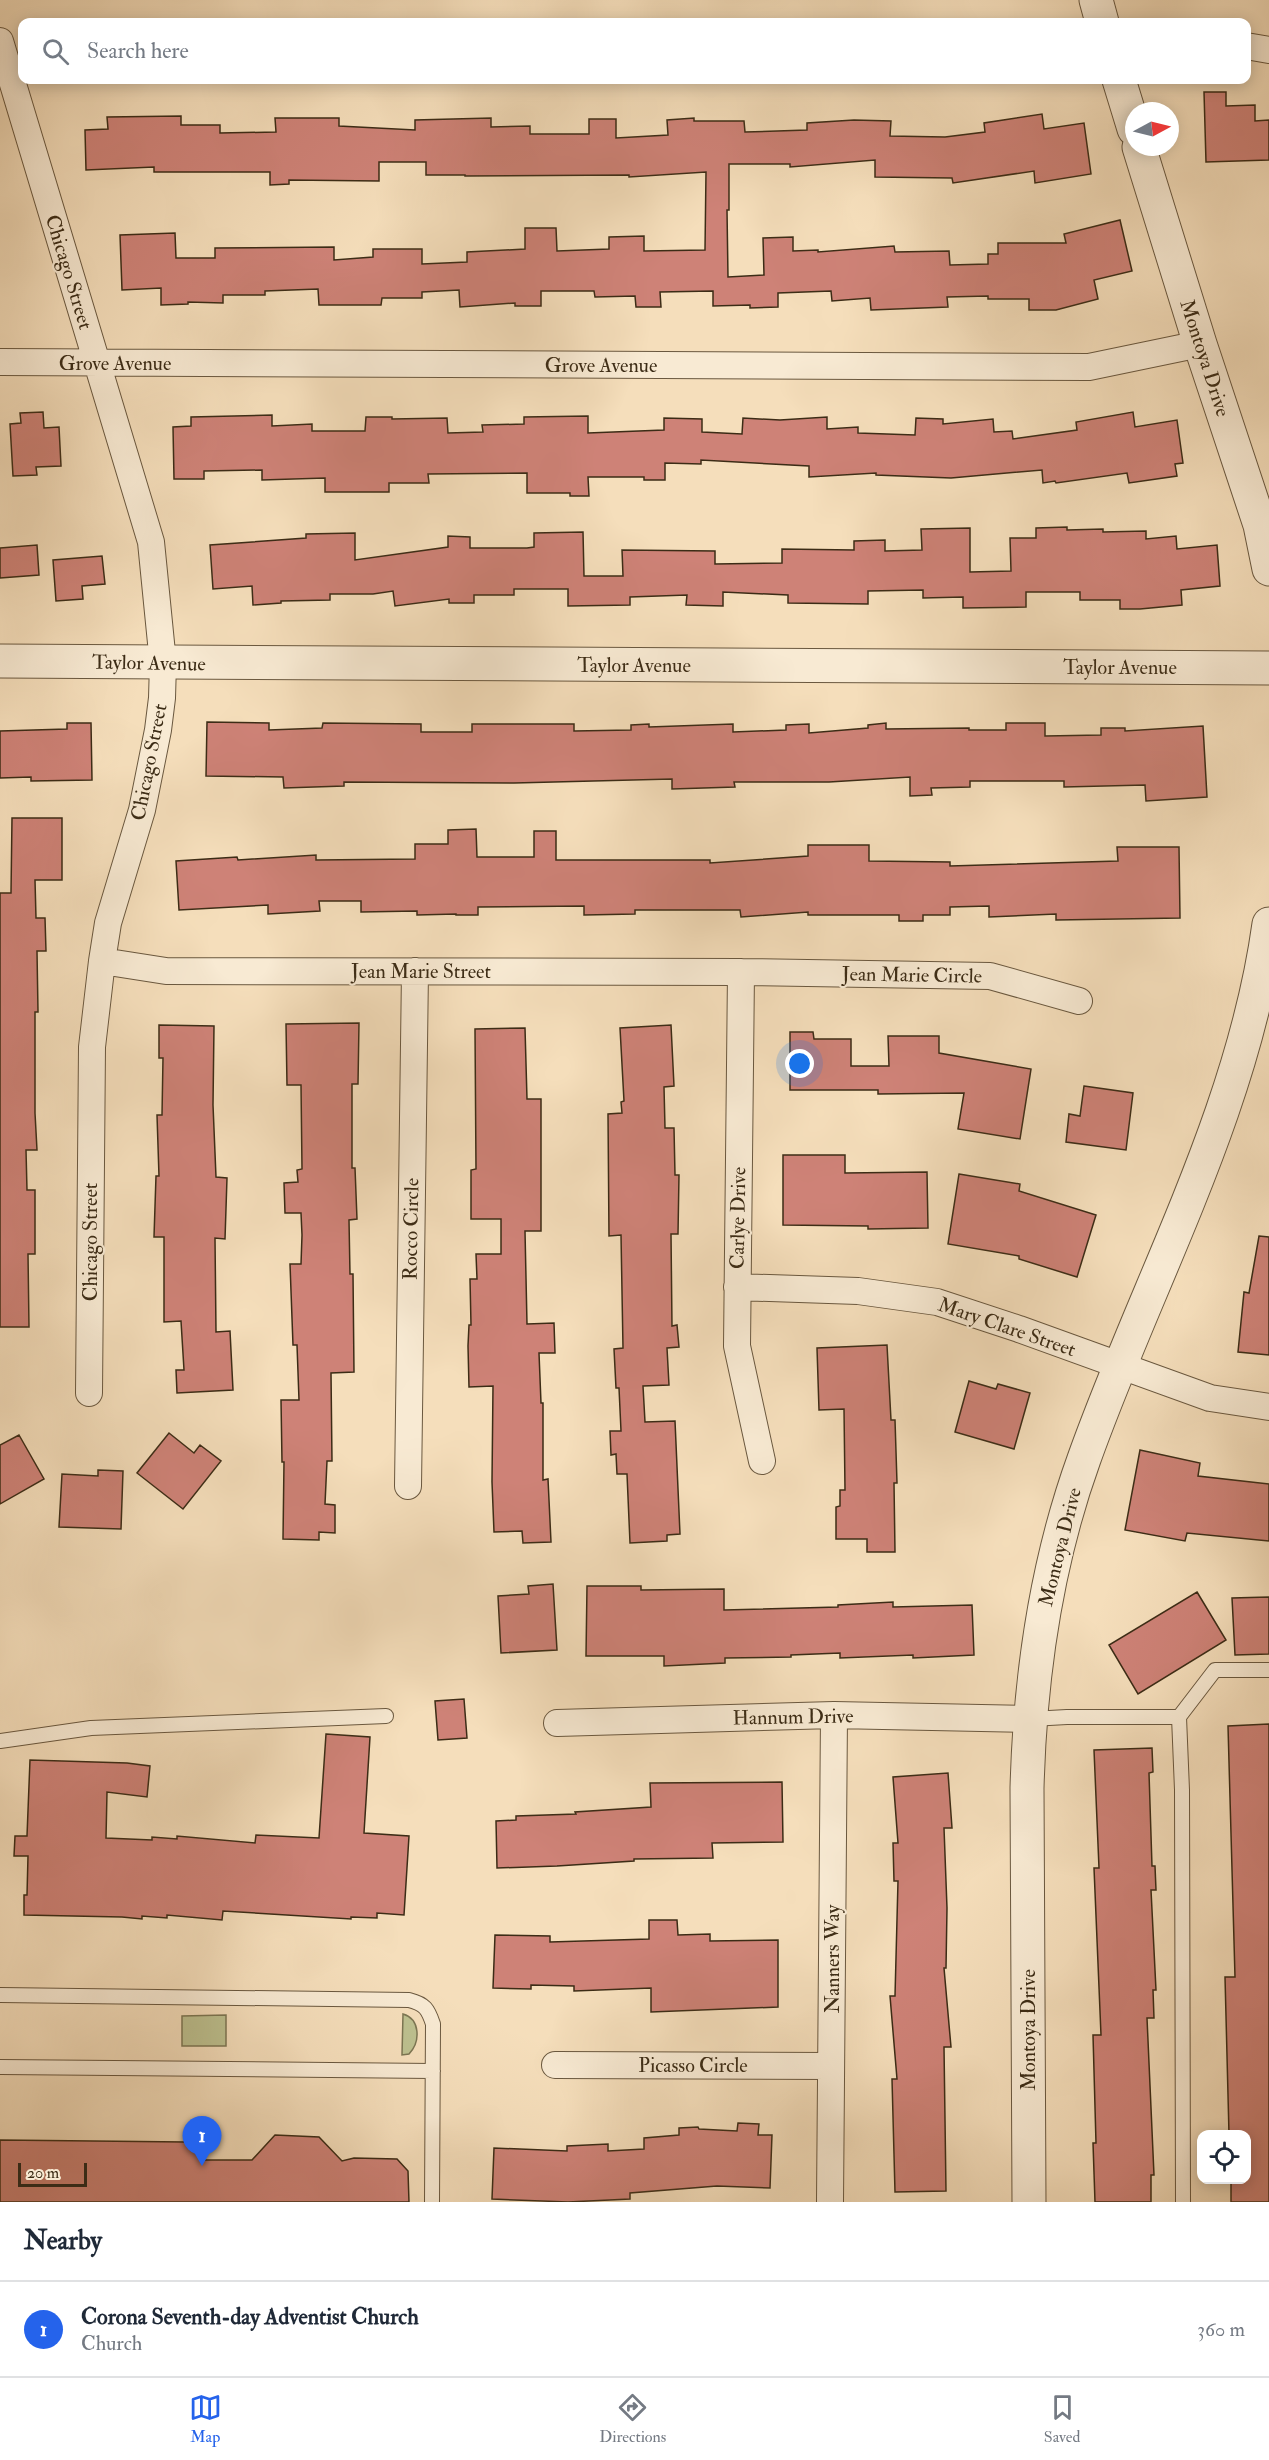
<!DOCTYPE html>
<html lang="en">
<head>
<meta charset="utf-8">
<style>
  body { margin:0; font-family:"IM FELL Double Pica",serif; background:#f2f2f3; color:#1f2937 }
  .controls { position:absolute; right:18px; bottom:18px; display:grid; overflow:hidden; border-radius:12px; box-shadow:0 3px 15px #0003 }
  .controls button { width:54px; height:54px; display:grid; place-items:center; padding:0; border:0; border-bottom:2px solid #e0e1e3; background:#fff; color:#1f2937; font:30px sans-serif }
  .compass { position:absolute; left:1125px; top:102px; width:54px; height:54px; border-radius:50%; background:#fff; box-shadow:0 3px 15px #0003; rotate:83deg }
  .scale { position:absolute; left:18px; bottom:15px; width:69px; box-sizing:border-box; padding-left:6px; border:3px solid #3c2c16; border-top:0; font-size:16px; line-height:21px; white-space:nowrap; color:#3c2c16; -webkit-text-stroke:4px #f8ead3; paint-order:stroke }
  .you { position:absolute; left:800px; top:1064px; width:21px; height:21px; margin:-15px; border:4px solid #fff; border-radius:50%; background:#1a73e8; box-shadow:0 0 0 9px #1a73e833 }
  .badge { display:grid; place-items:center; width:39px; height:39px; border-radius:50%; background:#2563eb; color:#fff; font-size:20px; font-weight:700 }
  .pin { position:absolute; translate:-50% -50px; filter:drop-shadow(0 2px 3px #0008) }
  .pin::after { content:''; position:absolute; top:32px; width:21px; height:18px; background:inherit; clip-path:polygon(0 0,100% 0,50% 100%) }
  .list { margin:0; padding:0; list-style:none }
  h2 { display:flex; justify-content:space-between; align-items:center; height:78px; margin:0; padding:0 24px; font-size:26px }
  h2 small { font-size:20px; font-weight:400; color:#747a83 }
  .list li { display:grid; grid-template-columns:39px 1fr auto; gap:18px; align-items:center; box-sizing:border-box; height:96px; padding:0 24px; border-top:2px solid #e0e1e3 }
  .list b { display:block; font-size:22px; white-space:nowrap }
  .list p { margin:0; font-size:20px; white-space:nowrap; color:#747a83 }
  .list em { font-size:20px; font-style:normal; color:#747a83 }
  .icon { flex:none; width:33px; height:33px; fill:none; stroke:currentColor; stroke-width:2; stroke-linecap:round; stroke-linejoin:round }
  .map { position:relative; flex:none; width:1269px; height:2202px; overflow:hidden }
  .search { position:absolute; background:#fff; box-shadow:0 3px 15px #0003; left:18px; right:18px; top:18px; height:66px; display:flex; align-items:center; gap:15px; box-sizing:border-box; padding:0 21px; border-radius:12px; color:#747a83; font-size:22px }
  .sheet { height:174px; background:#fff }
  nav { display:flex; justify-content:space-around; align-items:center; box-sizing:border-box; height:84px; border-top:2px solid #e0e1e3; background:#fff; font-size:16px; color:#747a83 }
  nav a { display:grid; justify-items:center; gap:3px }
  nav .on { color:#2563eb }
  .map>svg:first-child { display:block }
  .green { fill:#bdc190; stroke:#7c7653; stroke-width:1.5 }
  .building { fill:#ce8277; stroke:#3c2c16; stroke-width:1.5 }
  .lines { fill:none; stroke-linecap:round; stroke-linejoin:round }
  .service-casing { stroke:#6a583f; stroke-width:16 }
  .minor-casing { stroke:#6a583f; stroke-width:28 }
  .tertiary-casing { stroke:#6a583f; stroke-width:35 }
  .service { stroke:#f8ead3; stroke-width:14 }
  .minor { stroke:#f8ead3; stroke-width:26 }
  .tertiary { stroke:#f8ead3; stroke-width:33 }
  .labels { text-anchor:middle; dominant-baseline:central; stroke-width:4.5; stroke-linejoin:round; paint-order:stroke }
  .street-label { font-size:20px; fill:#3c2c16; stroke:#f8ead3 }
</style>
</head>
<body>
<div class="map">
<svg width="1269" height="2202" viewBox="0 0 1269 2202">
  <rect width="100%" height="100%" fill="#f5debb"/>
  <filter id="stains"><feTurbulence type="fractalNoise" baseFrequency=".00333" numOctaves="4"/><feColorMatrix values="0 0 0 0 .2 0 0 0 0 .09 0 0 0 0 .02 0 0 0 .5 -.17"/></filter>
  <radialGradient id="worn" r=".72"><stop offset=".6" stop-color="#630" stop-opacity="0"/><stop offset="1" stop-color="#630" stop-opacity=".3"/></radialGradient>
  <path class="green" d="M 403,2014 C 420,2019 421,2041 409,2054 L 402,2055 Z
    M 226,2015 L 226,2046 L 182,2046 L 182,2016 Z"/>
  <path class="building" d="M 1204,92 L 1226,92 L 1226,106 L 1255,105 L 1255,121 L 1269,120 L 1269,160 L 1206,162 Z
    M 1042,114 L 1044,129 L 1084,123 L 1091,174 L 1035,183 L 1034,171 L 953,183 L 952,178 L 875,177 L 875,160 L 790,167 L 790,164 L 729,164 L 729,210 L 727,210 L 728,277 L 764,275 L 763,238 L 793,237 L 793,251 L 818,250 L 818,252 L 894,246 L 895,252 L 949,251 L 950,265 L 988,264 L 988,254 L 998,254 L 998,243 L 1066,243 L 1064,234 L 1120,220 L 1132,271 L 1094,280 L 1098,299 L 1056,310 L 1029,310 L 1029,299 L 988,299 L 988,296 L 947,297 L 948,307 L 871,310 L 870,298 L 832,301 L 831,291 L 778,293 L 778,307 L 750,308 L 750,305 L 713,306 L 713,291 L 660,292 L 661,307 L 636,307 L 635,296 L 595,297 L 594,291 L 541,291 L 541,306 L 515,306 L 515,303 L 460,307 L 459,290 L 422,292 L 422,298 L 382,298 L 381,305 L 319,305 L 318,289 L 265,291 L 265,295 L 223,295 L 223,303 L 188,302 L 188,304 L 161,305 L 161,288 L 122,290 L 120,235 L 175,233 L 176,258 L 215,258 L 215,248 L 334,247 L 334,260 L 373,257 L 373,249 L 422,249 L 422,264 L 467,262 L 467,252 L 525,249 L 525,228 L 556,228 L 557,251 L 609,249 L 609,237 L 644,236 L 644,251 L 705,250 L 706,172 L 629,177 L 629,175 L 465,176 L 465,175 L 426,175 L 426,162 L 379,162 L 379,181 L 289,180 L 289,184 L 270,185 L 270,172 L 154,172 L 154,167 L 86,170 L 85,130 L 108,129 L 107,117 L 181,116 L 181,125 L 220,125 L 220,133 L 276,132 L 275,118 L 339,118 L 339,126 L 415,130 L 415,120 L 491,118 L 491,127 L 530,126 L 530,134 L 589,134 L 589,119 L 616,119 L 616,138 L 668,135 L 667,120 L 694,118 L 694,121 L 744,121 L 745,132 L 807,130 L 807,123 L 854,120 L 891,121 L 890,136 L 945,137 L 985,132 L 984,123 Z
    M 43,412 L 44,428 L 59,427 L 61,466 L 36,467 L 37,475 L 13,476 L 10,424 L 21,423 L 20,413 Z
    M 1133,412 L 1135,427 L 1177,420 L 1183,463 L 1175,464 L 1177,476 L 1129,483 L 1127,473 L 1056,483 L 1055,481 L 1043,483 L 1042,470 L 951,478 L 876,475 L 876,473 L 809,477 L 809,466 L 701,460 L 701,464 L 665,463 L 665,480 L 644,480 L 644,477 L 588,477 L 589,496 L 570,496 L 570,493 L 527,493 L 527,473 L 428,474 L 429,483 L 389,483 L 389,492 L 325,492 L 325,478 L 262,480 L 262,470 L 204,471 L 204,479 L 174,479 L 173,427 L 191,426 L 191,417 L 272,415 L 272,426 L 312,424 L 312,431 L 365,431 L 366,417 L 392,417 L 392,419 L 447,418 L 448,433 L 483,432 L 482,425 L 524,424 L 524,417 L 588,416 L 588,433 L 664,430 L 664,418 L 702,419 L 702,432 L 742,434 L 743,418 L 780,420 L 827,417 L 827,429 L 858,427 L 858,433 L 915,435 L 916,418 L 943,419 L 943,424 L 993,419 L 994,432 L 1012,431 L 1013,439 L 1077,430 L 1076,422 Z
    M 1067,527 L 1067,530 L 1103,529 L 1103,532 L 1146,531 L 1146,539 L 1176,536 L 1177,549 L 1217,545 L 1220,586 L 1181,590 L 1182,605 L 1140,609 L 1120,609 L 1120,600 L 1080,600 L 1080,592 L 1026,592 L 1026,607 L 963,608 L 963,597 L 923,598 L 923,590 L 868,591 L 868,604 L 788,603 L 788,595 L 723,592 L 723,606 L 686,605 L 687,595 L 630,597 L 630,605 L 568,606 L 568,589 L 514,589 L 514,595 L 474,595 L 474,603 L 449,603 L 449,599 L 395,606 L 393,591 L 373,594 L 330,594 L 330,600 L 281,601 L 281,603 L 253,605 L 252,586 L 213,589 L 210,545 L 306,538 L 306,534 L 355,533 L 355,560 L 448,547 L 448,536 L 470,537 L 470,548 L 527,548 L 534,547 L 534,533 L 583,532 L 584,576 L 623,576 L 622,550 L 715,551 L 715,564 L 782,563 L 782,549 L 854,550 L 854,541 L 885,540 L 885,551 L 922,550 L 921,529 L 970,528 L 970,572 L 1011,571 L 1010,538 L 1036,538 L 1036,528 Z
    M 37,545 L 39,575 L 0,578 L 0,548 Z
    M 102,556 L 105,584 L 82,586 L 83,599 L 56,601 L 53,560 Z
    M 207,722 L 269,723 L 269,730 L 322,728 L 323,723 L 421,724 L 421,732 L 472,732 L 472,724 L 574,724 L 574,731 L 631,730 L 631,725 L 649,724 L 649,727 L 733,724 L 733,732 L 786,730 L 786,725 L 809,724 L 809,733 L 868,728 L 868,725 L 886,723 L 886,729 L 969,728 L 969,730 L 1006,730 L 1006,723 L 1045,723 L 1045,736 L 1101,735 L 1101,728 L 1125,728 L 1125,731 L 1203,726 L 1207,797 L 1146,801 L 1145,785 L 1064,787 L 1064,781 L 970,781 L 970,787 L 931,788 L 932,795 L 910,796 L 910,777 L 829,782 L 734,782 L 735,787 L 672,789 L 672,779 L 514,783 L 344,782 L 344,786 L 284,788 L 283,777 L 206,776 Z
    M 67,723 L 91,723 L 92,780 L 31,781 L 31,777 L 0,778 L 0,731 L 67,729 Z
    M 12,818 L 62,818 L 62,880 L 35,880 L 36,918 L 45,918 L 46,951 L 37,951 L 38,1012 L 35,1012 L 35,1113 L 37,1150 L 26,1150 L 27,1190 L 35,1190 L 35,1254 L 28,1254 L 29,1327 L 0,1327 L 0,893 L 11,893 Z
    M 476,829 L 477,857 L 534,857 L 534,831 L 556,831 L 556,860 L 710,860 L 710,863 L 808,856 L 808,845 L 869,845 L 869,861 L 950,862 L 950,866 L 1118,861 L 1117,847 L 1179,847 L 1180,918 L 1056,920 L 1056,914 L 989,917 L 989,906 L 950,907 L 950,915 L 923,915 L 923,921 L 899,921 L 899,915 L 808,915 L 808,912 L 741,917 L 740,910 L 635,910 L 635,914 L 584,915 L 584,906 L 478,907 L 478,915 L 456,915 L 456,914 L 417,915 L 417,911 L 361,912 L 361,901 L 319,901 L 320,911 L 268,914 L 268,905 L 179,910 L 176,861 L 237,857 L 238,860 L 316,855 L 316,860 L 415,859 L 415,844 L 448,844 L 448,830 Z
    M 359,1023 L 358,1084 L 352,1084 L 352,1168 L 355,1168 L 357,1219 L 349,1220 L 350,1274 L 353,1274 L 354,1372 L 331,1373 L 332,1461 L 327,1461 L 325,1504 L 335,1505 L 335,1533 L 319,1532 L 319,1540 L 283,1539 L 284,1462 L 282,1462 L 281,1400 L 299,1400 L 297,1345 L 293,1345 L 290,1264 L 301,1264 L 302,1235 L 301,1213 L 285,1213 L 284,1183 L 298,1182 L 297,1170 L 302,1169 L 301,1085 L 287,1085 L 286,1024 Z
    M 159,1025 L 214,1026 L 213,1105 L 216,1177 L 227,1178 L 225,1239 L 215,1238 L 216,1332 L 230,1331 L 233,1390 L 177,1393 L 176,1370 L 184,1370 L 181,1321 L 164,1322 L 164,1237 L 154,1237 L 156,1176 L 159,1176 L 157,1115 L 162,1115 L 163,1058 L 159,1058 Z
    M 671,1025 L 674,1086 L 664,1087 L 665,1128 L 674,1128 L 675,1175 L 679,1175 L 678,1234 L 671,1234 L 672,1326 L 677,1325 L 679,1347 L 667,1348 L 669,1385 L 643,1386 L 645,1422 L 675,1421 L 680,1534 L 667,1535 L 667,1541 L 630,1543 L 627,1474 L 617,1474 L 616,1454 L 611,1455 L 610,1431 L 621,1431 L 619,1388 L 616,1388 L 614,1349 L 623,1348 L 621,1235 L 609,1236 L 608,1114 L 622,1113 L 621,1102 L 624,1101 L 620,1028 Z
    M 525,1028 L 527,1099 L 541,1099 L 541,1231 L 525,1231 L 527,1324 L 554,1323 L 555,1353 L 539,1353 L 541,1403 L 543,1403 L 543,1480 L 548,1479 L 551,1542 L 523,1543 L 522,1531 L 494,1532 L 492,1482 L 493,1386 L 469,1387 L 468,1346 L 469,1325 L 471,1325 L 470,1279 L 477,1279 L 476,1254 L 501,1254 L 501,1219 L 471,1219 L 471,1170 L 476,1169 L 475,1029 Z
    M 790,1032 L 813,1032 L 814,1039 L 851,1039 L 851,1066 L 889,1066 L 888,1036 L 939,1036 L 939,1053 L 1031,1069 L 1020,1139 L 958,1129 L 964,1093 L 878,1094 L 878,1090 L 790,1090 Z
    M 1084,1086 L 1133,1093 L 1126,1150 L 1066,1142 L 1069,1114 L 1080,1116 Z
    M 783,1155 L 845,1155 L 845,1173 L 927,1172 L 928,1228 L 868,1229 L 868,1226 L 783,1225 Z
    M 959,1174 L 1020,1184 L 1019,1191 L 1096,1215 L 1077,1277 L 1019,1259 L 1019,1256 L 948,1244 Z
    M 1259,1236 L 1269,1237 L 1269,1355 L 1238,1352 L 1244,1292 L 1249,1293 Z
    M 887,1345 L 891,1420 L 895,1420 L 897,1483 L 894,1483 L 895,1552 L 867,1552 L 867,1539 L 836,1539 L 836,1507 L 840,1506 L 840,1490 L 845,1490 L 844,1409 L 819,1410 L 817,1348 Z
    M 969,1381 L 996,1389 L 998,1384 L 1030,1393 L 1014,1449 L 955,1432 Z
    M 169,1433 L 194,1453 L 200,1445 L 221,1461 L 183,1509 L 137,1473 Z
    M 19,1435 L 44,1479 L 0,1504 L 0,1445 Z
    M 1140,1450 L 1200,1463 L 1198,1476 L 1269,1484 L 1269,1541 L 1187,1533 L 1185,1541 L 1125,1530 Z
    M 98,1470 L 123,1471 L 121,1529 L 59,1527 L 62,1474 L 98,1476 Z
    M 553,1584 L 557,1650 L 501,1653 L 498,1596 L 529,1594 L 528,1586 Z
    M 587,1586 L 641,1586 L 641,1590 L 724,1589 L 724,1610 L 838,1607 L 838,1605 L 893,1602 L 893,1607 L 972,1605 L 974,1655 L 913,1658 L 913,1655 L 840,1658 L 840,1653 L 791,1655 L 791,1657 L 725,1658 L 725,1663 L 664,1666 L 664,1656 L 586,1656 Z
    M 1197,1592 L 1226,1640 L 1138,1694 L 1109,1645 Z
    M 1269,1597 L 1269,1654 L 1235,1655 L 1232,1598 Z
    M 464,1699 L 467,1738 L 438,1740 L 435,1701 Z
    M 1269,1724 L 1269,2202 L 1231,2202 L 1231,2180 L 1246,2180 L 1246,2134 L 1229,2134 L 1225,1977 L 1235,1977 L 1228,1726 Z
    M 326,1734 L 370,1737 L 364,1833 L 409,1836 L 404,1915 L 377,1913 L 377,1918 L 351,1917 L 351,1919 L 223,1911 L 222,1920 L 167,1915 L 167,1918 L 142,1916 L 142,1919 L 122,1917 L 24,1915 L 24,1895 L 27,1895 L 28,1856 L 14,1856 L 15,1836 L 27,1836 L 30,1760 L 127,1763 L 150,1766 L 147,1797 L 107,1792 L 106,1838 L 152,1840 L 152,1837 L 177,1839 L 177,1836 L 255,1843 L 256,1835 L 319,1838 Z
    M 1152,1748 L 1153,1772 L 1149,1773 L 1152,1866 L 1155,1866 L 1156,1890 L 1151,1890 L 1156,1990 L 1153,1990 L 1154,2018 L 1147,2018 L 1154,2175 L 1151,2175 L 1151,2202 L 1095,2202 L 1093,2143 L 1096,2143 L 1093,2035 L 1101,2035 L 1094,1868 L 1099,1868 L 1094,1750 Z
    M 948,1773 L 952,1828 L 944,1828 L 947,1908 L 946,1968 L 944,1968 L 951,2047 L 944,2047 L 946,2191 L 895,2192 L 892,2079 L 897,2079 L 890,1996 L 895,1996 L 898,1881 L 894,1881 L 893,1843 L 898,1843 L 893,1777 Z
    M 782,1782 L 783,1842 L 712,1843 L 713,1858 L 634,1859 L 634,1861 L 557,1866 L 497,1868 L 496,1821 L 516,1820 L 516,1816 L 576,1814 L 575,1812 L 651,1807 L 650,1783 Z
    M 649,1920 L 677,1920 L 678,1935 L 710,1934 L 710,1941 L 778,1940 L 778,2007 L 651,2012 L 651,1988 L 574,1991 L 574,1986 L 531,1985 L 531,1989 L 493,1988 L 495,1935 L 550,1936 L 550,1942 L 649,1939 Z
    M 738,2123 L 759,2124 L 758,2135 L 772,2135 L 770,2188 L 717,2186 L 630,2193 L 630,2199 L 568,2202 L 492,2199 L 494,2148 L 567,2151 L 567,2146 L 608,2144 L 608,2151 L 644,2149 L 644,2138 L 679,2135 L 679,2128 L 698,2127 L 699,2129 L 737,2131 Z
    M 275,2135 L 319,2137 L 342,2161 L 354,2158 L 397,2159 L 408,2171 L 409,2202 L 0,2202 L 0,2140 L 185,2142 L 202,2160 L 252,2160 Z"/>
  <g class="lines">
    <defs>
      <path id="service" d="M 1031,1719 L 1067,1717 L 1179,1717
        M 0,1741 L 91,1728 L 386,1716
        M 0,1995 L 409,2000 C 425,2004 428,2009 433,2024 L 432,2202
        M 0,2067 L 433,2071
        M 1183,2202 L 1182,1790 L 1179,1717 L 1215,1670 L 1269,1670"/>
      <path id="minor" d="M 0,41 L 151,542 L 163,663 L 162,698 L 158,730 L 142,810 L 108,923 L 102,961 L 92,1047 L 89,1393
        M 1246,46 L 1269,50
        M 0,362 L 1089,367 L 1200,344
        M 102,961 L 166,971 L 741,972 L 990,976 L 1079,1001
        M 741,972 L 737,1346 L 762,1461
        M 737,1287 L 858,1291 L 937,1302 L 1019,1329 L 1210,1398 L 1269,1407
        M 408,1486 L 415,971
        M 557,1723 L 834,1715 L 1029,1719
        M 555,2065 L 831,2066
        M 830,2202 L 834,1715"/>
      <path id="tertiary" d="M 1096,0 L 1102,22
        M 1119,80 L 1134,129
        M 1139,147 L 1200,344 L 1260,525 L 1269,569
        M 0,661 L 1269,668
        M 1029,2202 L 1027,1788 C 1030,1676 1046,1564 1084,1459 C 1147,1282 1243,1113 1269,924"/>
    </defs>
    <use href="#service" class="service-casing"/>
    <use href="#minor" class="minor-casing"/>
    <use href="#tertiary" class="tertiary-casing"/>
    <use href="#service" class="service"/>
    <use href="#minor" class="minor"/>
    <use href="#tertiary" class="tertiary"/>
  </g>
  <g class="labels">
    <g class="street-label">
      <text transform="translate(69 272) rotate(73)">Chicago Street</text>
      <text transform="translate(1205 358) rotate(72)">Montoya Drive</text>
      <text x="115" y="363">Grove Avenue</text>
      <text x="601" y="365">Grove Avenue</text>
      <text transform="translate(149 663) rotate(1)">Taylor Avenue</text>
      <text x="634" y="665">Taylor Avenue</text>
      <text x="1120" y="667">Taylor Avenue</text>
      <text transform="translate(149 762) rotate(-79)">Chicago Street</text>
      <text x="421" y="971">Jean Marie Street</text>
      <text transform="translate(912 975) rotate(1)">Jean Marie Circle</text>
      <text transform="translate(738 1218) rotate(-89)">Carlye Drive</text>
      <text transform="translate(411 1229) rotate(-89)">Rocco Circle</text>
      <text transform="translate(90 1242) rotate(-90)">Chicago Street</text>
      <text transform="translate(1007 1327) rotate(19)">Mary Clare Street</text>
      <text transform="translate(1060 1547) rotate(-76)">Montoya Drive</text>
      <text transform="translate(793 1717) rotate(-1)">Hannum Drive</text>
      <text transform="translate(832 1959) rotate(-90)">Nanners Way</text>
      <text transform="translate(1028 2030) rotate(-90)">Montoya Drive</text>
      <text x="693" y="2065">Picasso Circle</text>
    </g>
  </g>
  <rect width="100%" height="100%" filter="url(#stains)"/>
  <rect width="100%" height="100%" fill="url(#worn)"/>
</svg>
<div class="controls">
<button><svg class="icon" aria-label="locate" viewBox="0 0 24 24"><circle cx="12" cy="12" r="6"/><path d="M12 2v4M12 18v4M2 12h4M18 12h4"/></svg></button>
</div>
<svg class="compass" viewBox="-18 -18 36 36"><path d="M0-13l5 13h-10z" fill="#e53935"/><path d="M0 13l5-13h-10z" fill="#747a83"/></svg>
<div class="scale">20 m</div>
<div class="you"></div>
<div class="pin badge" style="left:202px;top:2166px">1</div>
<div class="search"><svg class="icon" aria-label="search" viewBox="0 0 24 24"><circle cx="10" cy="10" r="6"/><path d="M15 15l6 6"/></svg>Search here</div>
</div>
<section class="sheet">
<h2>Nearby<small></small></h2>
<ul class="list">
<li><span class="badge">1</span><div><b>Corona Seventh-day Adventist Church</b><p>Church</p></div><em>360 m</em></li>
</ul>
</section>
<nav>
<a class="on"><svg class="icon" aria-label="map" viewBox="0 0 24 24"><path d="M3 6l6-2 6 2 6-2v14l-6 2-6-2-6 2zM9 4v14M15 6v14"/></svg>Map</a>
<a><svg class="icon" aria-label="directions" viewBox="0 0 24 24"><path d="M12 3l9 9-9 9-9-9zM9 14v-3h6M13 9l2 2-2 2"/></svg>Directions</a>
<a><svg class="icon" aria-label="saved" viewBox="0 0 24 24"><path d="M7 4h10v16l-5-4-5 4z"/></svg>Saved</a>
</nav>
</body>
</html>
